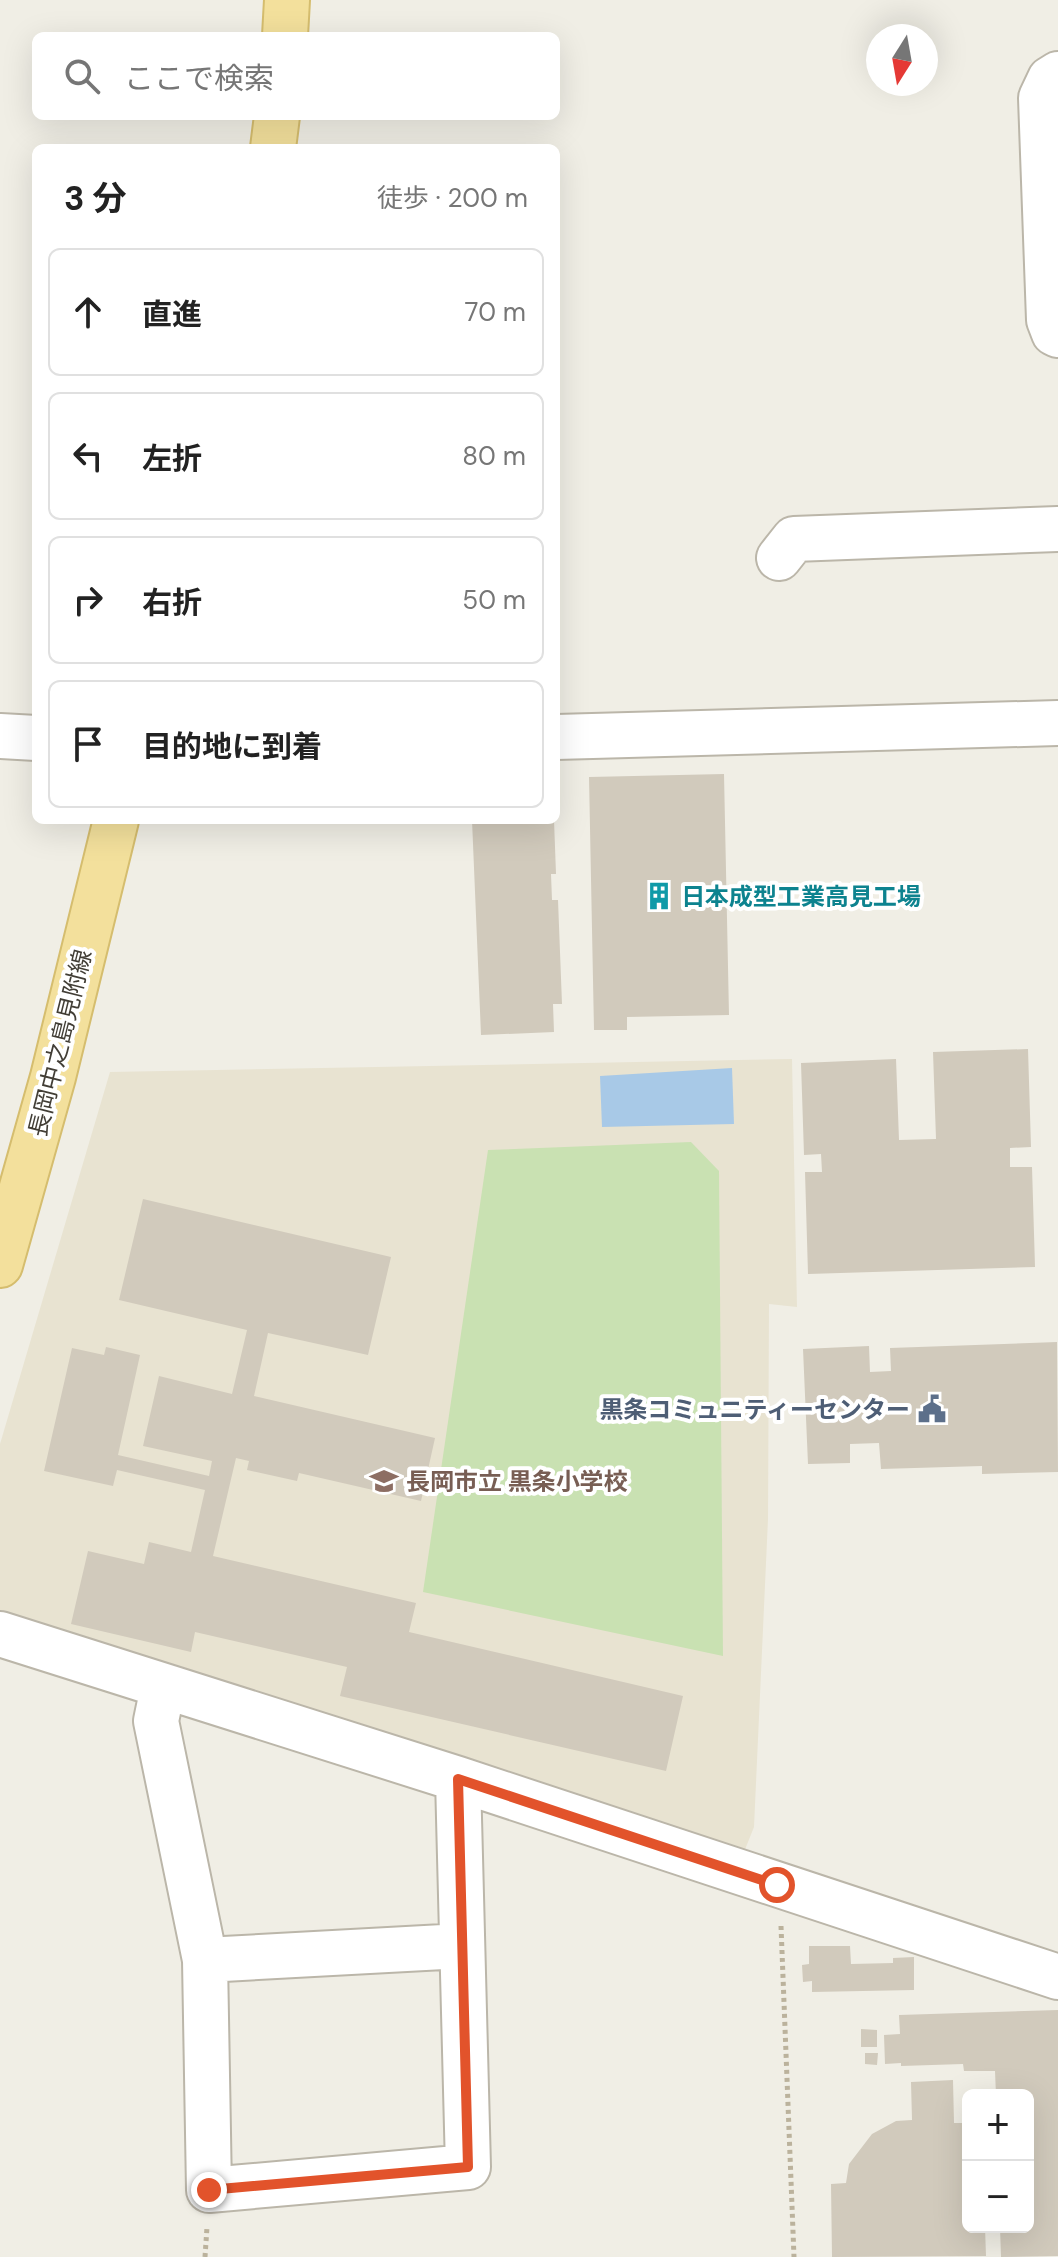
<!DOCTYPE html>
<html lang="ja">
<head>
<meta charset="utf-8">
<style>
  body { margin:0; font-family:"DM Sans","Noto Sans JP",sans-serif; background:#f6f6f6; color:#222 }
  .controls { position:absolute; right:24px; bottom:24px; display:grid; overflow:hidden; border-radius:12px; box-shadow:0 8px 32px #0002 }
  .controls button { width:72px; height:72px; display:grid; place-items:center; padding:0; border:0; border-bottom:2px solid #e0e0e0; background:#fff; color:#222; font:40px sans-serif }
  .compass { position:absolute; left:866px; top:24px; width:72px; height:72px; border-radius:50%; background:#fff; box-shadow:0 8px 32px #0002; rotate:191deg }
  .stop { position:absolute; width:24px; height:24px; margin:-18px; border:6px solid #e2532b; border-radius:50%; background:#fff }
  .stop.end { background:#e2532b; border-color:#fff; box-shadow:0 2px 8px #0008 }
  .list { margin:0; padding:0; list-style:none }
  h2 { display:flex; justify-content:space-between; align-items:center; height:104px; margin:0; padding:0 32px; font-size:34px }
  h2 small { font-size:26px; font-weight:400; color:#767676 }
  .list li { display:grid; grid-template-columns:52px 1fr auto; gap:24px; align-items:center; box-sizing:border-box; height:128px; margin:0 16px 16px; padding:0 16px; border:2px solid #e0e0e0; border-radius:12px }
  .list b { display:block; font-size:30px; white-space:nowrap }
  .list em { font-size:26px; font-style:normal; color:#767676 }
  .icon { flex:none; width:44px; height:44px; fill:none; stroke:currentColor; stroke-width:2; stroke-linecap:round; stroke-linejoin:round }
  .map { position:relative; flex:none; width:1058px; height:2257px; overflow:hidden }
  .search { position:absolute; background:#fff; box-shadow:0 8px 32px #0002; left:32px; top:32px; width:528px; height:88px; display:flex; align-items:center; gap:20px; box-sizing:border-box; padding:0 28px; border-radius:12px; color:#767676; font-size:30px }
  .panel { position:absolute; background:#fff; box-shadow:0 8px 32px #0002; left:32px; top:144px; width:528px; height:680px; border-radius:12px }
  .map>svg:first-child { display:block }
  .education { fill:#e8e3d1 }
  .green { fill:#c9e1b2 }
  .water { fill:#a8c9e7 }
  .building { fill:#d1cabc }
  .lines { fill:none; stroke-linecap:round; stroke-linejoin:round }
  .minor-casing { stroke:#bbb6a9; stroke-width:48 }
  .major-casing { stroke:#d5bd6e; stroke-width:48 }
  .path { stroke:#bbb29c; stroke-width:5; stroke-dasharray:4 4; stroke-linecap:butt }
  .minor { stroke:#fff; stroke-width:44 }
  .major { stroke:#f3e09c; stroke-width:44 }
  .route { stroke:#e2532b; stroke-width:10 }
  .labels { text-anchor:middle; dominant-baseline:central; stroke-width:8; stroke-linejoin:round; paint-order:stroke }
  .culture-label { font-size:24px; font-weight:bold; fill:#0d838f; stroke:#fff; text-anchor:start }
  .street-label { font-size:24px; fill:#423e36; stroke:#fff }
  .service-label { font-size:24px; font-weight:bold; fill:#4e5e75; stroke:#fff; text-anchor:end }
  .education-label { font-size:24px; font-weight:bold; fill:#785e54; stroke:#fff; text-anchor:start }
</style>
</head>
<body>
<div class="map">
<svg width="1058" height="2257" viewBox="0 0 1058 2257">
  <rect width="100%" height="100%" fill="#f0eee5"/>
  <path class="education" d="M 792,1059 L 797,1307 L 769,1304 L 768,1519 L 754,1827 L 742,1857 L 0,1620 L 0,1444 L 110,1072 Z"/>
  <path class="green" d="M 691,1142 L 719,1171 L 723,1656 L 423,1592 L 488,1150 Z"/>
  <path class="water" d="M 732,1068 L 734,1124 L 602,1127 L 600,1076 Z"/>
  <path class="building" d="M 724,774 L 729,1015 L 627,1017 L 627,1030 L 594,1030 L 589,777 Z
    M 472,820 L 554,820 L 556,874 L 551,874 L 552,900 L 558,900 L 562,1004 L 553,1004 L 554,1032 L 481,1035 Z
    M 1028,1049 L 1031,1147 L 1010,1148 L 1010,1167 L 1032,1167 L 1035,1267 L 808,1274 L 805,1172 L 822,1172 L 821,1154 L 804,1155 L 801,1063 L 896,1059 L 899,1140 L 936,1139 L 933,1052 Z
    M 143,1199 L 391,1257 L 368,1355 L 268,1333 L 254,1396 L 435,1438 L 421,1501 L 299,1473 L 297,1481 L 247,1470 L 249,1461 L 236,1458 L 213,1556 L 416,1603 L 409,1632 L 683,1696 L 666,1771 L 340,1696 L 347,1667 L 195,1632 L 191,1652 L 71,1624 L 88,1551 L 144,1564 L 149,1542 L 191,1552 L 205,1490 L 117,1470 L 113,1486 L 44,1471 L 72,1348 L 104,1355 L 106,1347 L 140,1355 L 118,1455 L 209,1476 L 212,1461 L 143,1446 L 159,1376 L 232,1394 L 247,1330 L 119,1300 Z
    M 1057,1342 L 1058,1472 L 982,1474 L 982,1466 L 881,1469 L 879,1443 L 850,1444 L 850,1463 L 808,1464 L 803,1349 L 869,1346 L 870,1372 L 891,1371 L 890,1348 Z
    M 809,1946 L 850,1946 L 851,1964 L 893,1963 L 893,1958 L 914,1957 L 914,1990 L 812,1992 L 812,1981 L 803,1982 L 802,1965 L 809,1964 Z
    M 1058,2010 L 1058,2256 L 1001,2257 L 1000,2227 L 1028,2227 L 1028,2095 L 996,2095 L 995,2071 L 964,2071 L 963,2064 L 901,2066 L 901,2063 L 885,2064 L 884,2035 L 900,2034 L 899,2015 Z
    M 861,2029 L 877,2030 L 877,2047 L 861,2047 Z
    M 865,2053 L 878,2053 L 877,2065 L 865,2064 Z
    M 953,2080 L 954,2123 L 968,2123 L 968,2227 L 985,2227 L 986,2256 L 832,2257 L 831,2184 L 846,2183 L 849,2164 L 872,2134 L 896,2121 L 912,2120 L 911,2082 Z"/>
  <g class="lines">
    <defs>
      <path id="minor" d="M 1058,74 L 1050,79 L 1041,98 L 1049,320 L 1054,333 L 1058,335
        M 779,558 L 794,539 L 1058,529
        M 0,736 L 36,738
        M 556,737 L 1058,723
        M 0,1634 L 458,1779 L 1058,1977
        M 163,1687 L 156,1721 L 205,1960 L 209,2190 L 468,2167 L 458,1779
        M 205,1960 L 462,1946"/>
      <path id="major" d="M 285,36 L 287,0
        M 273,148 L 277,116
        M 0,1265 L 53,1077 L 116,820"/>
    </defs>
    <use href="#minor" class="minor-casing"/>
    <use href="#major" class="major-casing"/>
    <path class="path" d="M 781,1926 L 794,2257
      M 205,2257 L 207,2227"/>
    <use href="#minor" class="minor"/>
    <use href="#major" class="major"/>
  </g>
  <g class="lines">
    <path class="route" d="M 209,2190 L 468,2167 L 458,1779 L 777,1885"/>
  </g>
  <defs>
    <symbol id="building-bare" viewBox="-9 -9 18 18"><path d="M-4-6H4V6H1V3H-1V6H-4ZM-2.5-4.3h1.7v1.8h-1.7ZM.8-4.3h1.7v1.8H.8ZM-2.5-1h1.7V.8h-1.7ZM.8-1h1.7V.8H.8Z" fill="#0f9aa8" stroke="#fff" stroke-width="2.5" paint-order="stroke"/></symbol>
    <symbol id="civic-bare" viewBox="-9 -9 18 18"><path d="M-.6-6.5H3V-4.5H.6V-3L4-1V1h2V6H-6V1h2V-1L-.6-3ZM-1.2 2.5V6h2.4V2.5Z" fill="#5c6f8a" stroke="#fff" stroke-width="2.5" paint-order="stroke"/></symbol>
    <symbol id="school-bare" viewBox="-9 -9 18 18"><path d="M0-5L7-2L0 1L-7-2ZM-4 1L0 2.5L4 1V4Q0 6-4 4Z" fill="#8d6e63" stroke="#fff" stroke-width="2.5" paint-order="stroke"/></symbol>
  </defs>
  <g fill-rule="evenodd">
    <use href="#building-bare" x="639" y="876" width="40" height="40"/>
    <use href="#civic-bare" x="912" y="1389" width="40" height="40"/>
    <use href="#school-bare" x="364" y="1461" width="40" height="40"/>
  </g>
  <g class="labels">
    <g class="culture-label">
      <text x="681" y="896">日本成型工業高見工場</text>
    </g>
    <g class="street-label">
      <text transform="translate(60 1043) rotate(-76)">長岡中之島見附線</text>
    </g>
    <g class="service-label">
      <text x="910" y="1409">黒条コミュニティーセンター</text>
    </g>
    <g class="education-label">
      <text x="406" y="1481">長岡市立 黒条小学校</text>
    </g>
  </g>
</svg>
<div class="controls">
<button>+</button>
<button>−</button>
</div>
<svg class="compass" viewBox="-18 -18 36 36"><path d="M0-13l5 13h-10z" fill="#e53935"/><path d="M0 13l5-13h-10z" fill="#767676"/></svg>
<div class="stop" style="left:777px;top:1885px"></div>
<div class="stop end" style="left:209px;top:2190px"></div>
<div class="search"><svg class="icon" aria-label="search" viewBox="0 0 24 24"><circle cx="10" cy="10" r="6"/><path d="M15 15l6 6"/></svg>ここで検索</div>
<section class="panel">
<h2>3 分<small>徒歩 · 200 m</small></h2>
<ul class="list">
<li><svg class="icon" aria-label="ahead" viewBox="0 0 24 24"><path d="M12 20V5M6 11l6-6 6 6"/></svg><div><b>直進</b></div><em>70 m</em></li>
<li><svg class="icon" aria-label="left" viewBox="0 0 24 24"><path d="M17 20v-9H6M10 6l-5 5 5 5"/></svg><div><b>左折</b></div><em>80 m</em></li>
<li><svg class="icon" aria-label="right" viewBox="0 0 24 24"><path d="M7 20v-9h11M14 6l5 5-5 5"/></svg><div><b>右折</b></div><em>50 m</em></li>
<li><svg class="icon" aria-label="arrive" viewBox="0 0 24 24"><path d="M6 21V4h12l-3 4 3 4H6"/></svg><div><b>目的地に到着</b></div></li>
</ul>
</section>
</div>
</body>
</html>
